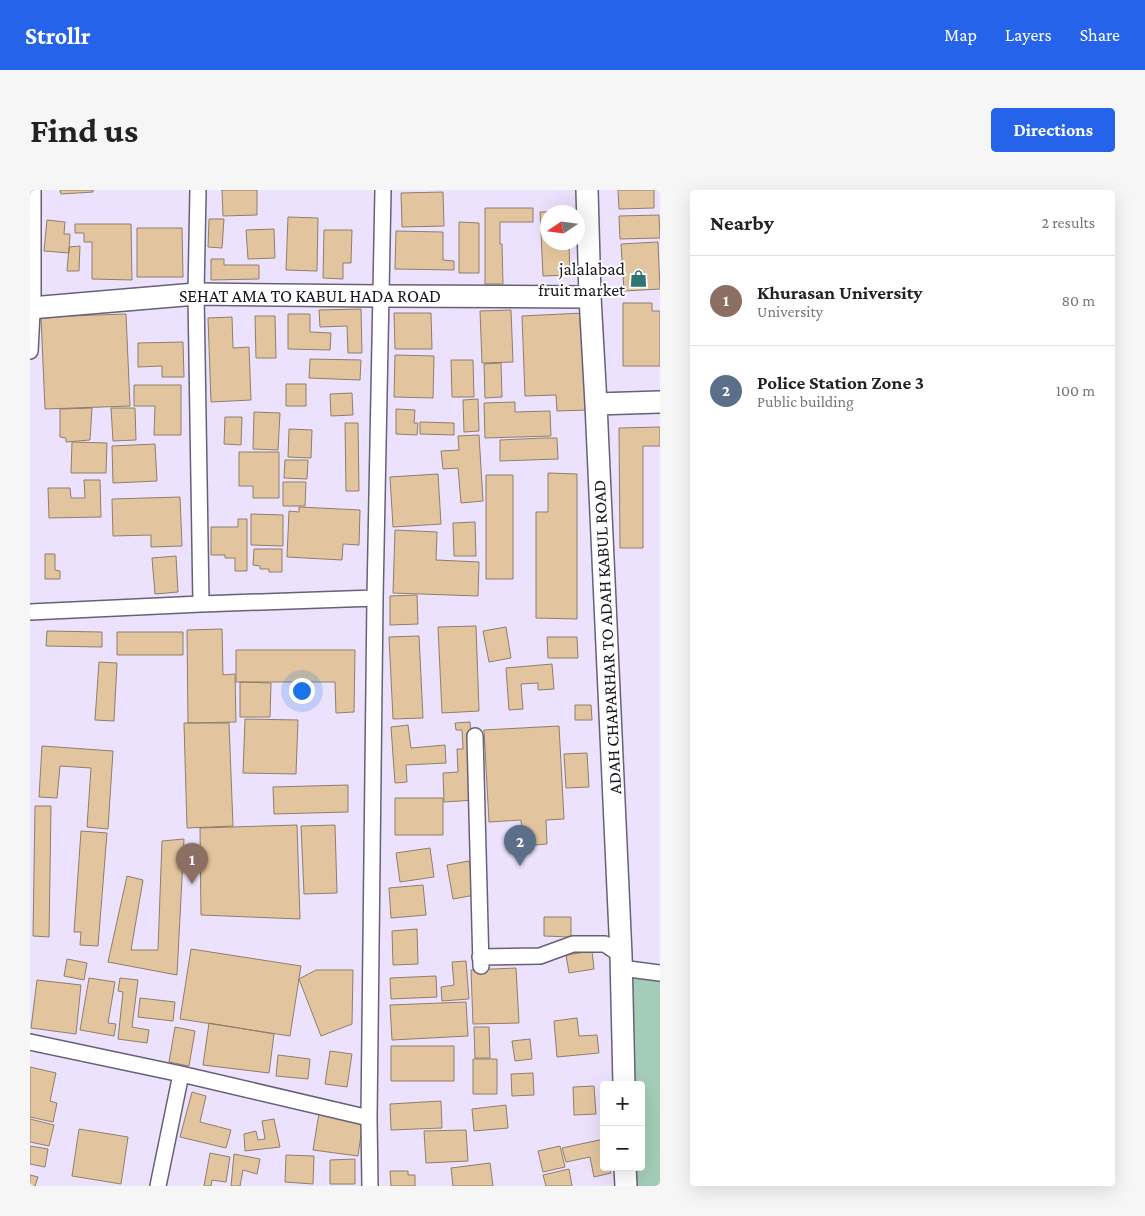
<!DOCTYPE html>
<html lang="en">
<head>
<meta charset="utf-8">
<style>
  body { margin:0; font-family:"Crimson Pro",serif; background:#f6f6f6; color:#222 }
  .controls { position:absolute; right:15px; bottom:15px; display:grid; overflow:hidden; border-radius:5px; box-shadow:0 5px 20px #0002 }
  .controls button { width:45px; height:45px; display:grid; place-items:center; padding:0; border:0; border-bottom:1px solid #e0e0e0; background:#fff; color:#222; font:25px sans-serif }
  .compass { position:absolute; left:510px; top:15px; width:45px; height:45px; border-radius:50%; background:#fff; box-shadow:0 5px 20px #0002; rotate:257deg }
  .you { position:absolute; left:271px; top:500px; width:18px; height:18px; margin:-12px; border:4px solid #fff; border-radius:50%; background:#1a73e8; box-shadow:0 0 0 8px #1a73e833 }
  .badge { display:grid; place-items:center; width:32px; height:32px; border-radius:50%; background:#2563eb; color:#fff; font-size:16px; font-weight:700 }
  .pin { position:absolute; translate:-50% -41px; filter:drop-shadow(0 1px 2px #0008) }
  .pin::after { content:''; position:absolute; top:26px; width:18px; height:15px; background:inherit; clip-path:polygon(0 0,100% 0,50% 100%) }
  .list { margin:0; padding:0; list-style:none }
  h2 { display:flex; justify-content:space-between; align-items:center; height:65px; margin:0; padding:0 20px; font-size:21px }
  h2 small { font-size:16px; font-weight:400; color:#767676 }
  .list li { display:grid; grid-template-columns:32px 1fr auto; gap:15px; align-items:center; box-sizing:border-box; height:90px; padding:0 20px; border-top:1px solid #e0e0e0 }
  .list b { display:block; font-size:19px; white-space:nowrap }
  .list p { margin:0; font-size:16px; white-space:nowrap; color:#767676 }
  .list em { font-size:16px; font-style:normal; color:#767676 }
  .map { position:relative; flex:none; width:630px; height:996px; overflow:hidden; border-radius:5px }
  header { display:flex; align-items:center; gap:30px; box-sizing:border-box; height:70px; padding:0 25px; background:#2563eb; color:#fff }
  header strong { font-size:24px }
  nav { display:flex; gap:28px; margin-inline-start:auto; font-size:18px }
  .intro { display:flex; align-items:center; justify-content:space-between; box-sizing:border-box; height:120px; padding:0 30px }
  h1 { margin:0; font-size:35px }
  .button { padding:12px 22px; border-radius:5px; background:#2563eb; color:#fff; font-size:18px; font-weight:700 }
  main { display:flex; gap:30px; padding:0 30px }
  aside { flex:1; background:#fff; border-radius:5px; box-shadow:0 5px 20px #0002 }
  .map>svg:first-child { display:block }
  .green { fill:#a4cdb7 }
  .building { fill:#e2c59e; stroke:#8f7e69 }
  .lines { fill:none; stroke-linecap:round; stroke-linejoin:round }
  .minor-casing { stroke:#686077; stroke-width:18 }
  .secondary-casing { stroke:#686077; stroke-width:24 }
  .minor { stroke:#fff; stroke-width:15 }
  .secondary { stroke:#fff; stroke-width:21 }
  .labels { text-anchor:middle; dominant-baseline:central; stroke-width:4; stroke-linejoin:round; paint-order:stroke }
  .poi-label { font-size:18px; fill:#19161f; stroke:#fff; text-anchor:end }
  .street-label { font-size:18px; fill:#19161f; stroke:#fff }
</style>
</head>
<body>
<header>
<strong>Strollr</strong>
<nav><a>Map</a><a>Layers</a><a>Share</a></nav>
</header>
<div class="intro"><h1>Find us</h1><a class="button">Directions</a></div>
<main>
<div class="map">
<svg width="630" height="996" viewBox="0 0 630 996">
  <rect width="100%" height="100%" fill="#ece2fd"/>
  <path class="green" d="M 602,787 L 630,789 L 630,996 L 606,996 L 606,977 L 611,977 L 611,895 L 604,895 Z"/>
  <path class="building" d="M 30,0 L 63,0 L 63,2 L 31,4 Z
    M 192,0 L 227,0 L 227,25 L 193,26 Z
    M 588,0 L 624,0 L 624,18 L 589,19 Z
    M 413,2 L 414,36 L 372,37 L 371,3 Z
    M 455,18 L 503,18 L 503,32 L 470,32 L 470,54 L 472,54 L 473,94 L 455,94 Z
    M 537,21 L 537,22 L 518,22 L 518,52 L 539,52 L 540,85 L 513,86 L 510,22 Z
    M 629,25 L 630,48 L 590,49 L 589,26 Z
    M 258,27 L 288,28 L 287,81 L 256,80 Z
    M 179,29 L 194,29 L 192,58 L 178,57 Z
    M 17,30 L 35,32 L 34,44 L 40,44 L 39,63 L 14,61 Z
    M 429,32 L 449,33 L 449,83 L 429,83 Z
    M 45,34 L 101,34 L 102,90 L 62,89 L 62,52 L 54,52 L 54,43 L 45,43 Z
    M 107,38 L 152,38 L 153,87 L 107,87 Z
    M 244,39 L 245,68 L 218,69 L 216,40 Z
    M 294,40 L 322,40 L 321,73 L 313,73 L 313,89 L 293,88 Z
    M 366,41 L 413,42 L 413,70 L 424,71 L 424,80 L 365,79 Z
    M 628,52 L 630,99 L 594,101 L 591,54 Z
    M 50,56 L 49,81 L 37,81 L 39,57 Z
    M 181,69 L 194,69 L 194,75 L 229,75 L 229,89 L 181,90 Z
    M 593,113 L 622,113 L 622,121 L 630,121 L 630,176 L 593,176 Z
    M 331,119 L 332,163 L 318,163 L 317,136 L 290,137 L 289,120 Z
    M 481,120 L 483,172 L 452,173 L 450,121 Z
    M 364,123 L 401,123 L 402,159 L 365,159 Z
    M 553,123 L 558,220 L 527,221 L 526,205 L 495,206 L 492,126 Z
    M 96,124 L 100,216 L 15,219 L 11,127 Z
    M 258,124 L 280,124 L 280,142 L 301,143 L 300,160 L 258,159 Z
    M 225,126 L 245,126 L 246,168 L 226,168 Z
    M 202,127 L 203,158 L 219,157 L 221,210 L 181,212 L 178,128 Z
    M 153,152 L 154,187 L 132,187 L 132,176 L 108,177 L 108,153 Z
    M 365,165 L 404,166 L 403,208 L 364,207 Z
    M 280,169 L 331,170 L 330,190 L 279,188 Z
    M 421,170 L 443,170 L 444,207 L 422,207 Z
    M 471,173 L 472,207 L 455,208 L 454,174 Z
    M 256,194 L 276,194 L 276,216 L 256,216 Z
    M 104,195 L 151,195 L 151,245 L 124,245 L 125,216 L 104,216 Z
    M 322,203 L 323,225 L 301,226 L 300,204 Z
    M 448,209 L 449,241 L 434,242 L 433,210 Z
    M 485,212 L 485,222 L 520,221 L 521,246 L 455,248 L 454,213 Z
    M 62,218 L 60,250 L 36,252 L 36,248 L 30,247 L 30,219 Z
    M 81,218 L 105,218 L 106,250 L 83,251 Z
    M 366,219 L 385,220 L 384,233 L 388,233 L 387,245 L 366,244 Z
    M 224,222 L 250,223 L 248,260 L 223,259 Z
    M 195,227 L 212,227 L 211,255 L 194,254 Z
    M 390,232 L 424,233 L 424,245 L 390,244 Z
    M 315,233 L 328,233 L 329,301 L 316,301 Z
    M 630,237 L 630,256 L 613,256 L 613,358 L 590,358 L 589,238 Z
    M 259,239 L 282,240 L 281,268 L 258,267 Z
    M 449,245 L 453,311 L 431,313 L 428,278 L 413,279 L 411,261 L 429,260 L 428,246 Z
    M 513,248 L 527,248 L 528,269 L 470,271 L 470,250 Z
    M 42,252 L 77,253 L 76,283 L 41,283 Z
    M 125,254 L 127,291 L 83,293 L 82,256 Z
    M 209,262 L 249,262 L 249,308 L 223,308 L 223,296 L 209,296 Z
    M 255,270 L 278,270 L 277,289 L 254,288 Z
    M 518,283 L 547,284 L 547,429 L 506,428 L 506,322 L 518,322 Z
    M 408,284 L 411,334 L 363,337 L 360,287 Z
    M 456,285 L 483,285 L 483,389 L 456,389 Z
    M 54,290 L 70,290 L 71,327 L 19,328 L 18,298 L 40,298 L 41,308 L 55,308 Z
    M 253,292 L 276,292 L 275,316 L 253,316 Z
    M 150,307 L 152,356 L 121,357 L 121,345 L 83,346 L 82,309 Z
    M 269,317 L 330,320 L 329,355 L 313,354 L 312,370 L 257,367 L 259,321 L 269,322 Z
    M 221,324 L 253,325 L 253,356 L 221,355 Z
    M 208,329 L 217,329 L 217,381 L 205,381 L 205,368 L 195,368 L 195,365 L 181,365 L 181,337 L 208,337 Z
    M 445,332 L 446,366 L 424,366 L 423,333 Z
    M 365,340 L 407,342 L 406,370 L 449,372 L 448,406 L 363,403 Z
    M 224,359 L 252,359 L 252,382 L 239,382 L 239,379 L 230,379 L 230,376 L 223,375 Z
    M 15,364 L 25,364 L 25,380 L 30,381 L 30,389 L 15,389 Z
    M 146,366 L 148,402 L 125,404 L 122,368 Z
    M 387,405 L 388,434 L 360,435 L 360,406 Z
    M 446,436 L 449,521 L 412,523 L 408,437 Z
    M 476,437 L 481,468 L 459,472 L 453,441 Z
    M 192,439 L 193,485 L 205,484 L 206,532 L 158,533 L 157,440 Z
    M 17,441 L 72,442 L 72,457 L 16,456 Z
    M 87,442 L 153,442 L 153,465 L 87,465 Z
    M 389,446 L 393,528 L 363,529 L 359,447 Z
    M 517,447 L 547,447 L 548,468 L 518,468 Z
    M 206,460 L 325,460 L 324,522 L 306,523 L 305,492 L 206,492 Z
    M 69,472 L 87,473 L 84,531 L 65,530 Z
    M 522,474 L 524,499 L 508,500 L 508,493 L 491,494 L 493,519 L 479,520 L 476,478 Z
    M 210,492 L 241,493 L 240,527 L 210,527 Z
    M 545,515 L 561,515 L 562,530 L 545,530 Z
    M 215,529 L 268,530 L 266,584 L 213,583 Z
    M 440,532 L 445,610 L 414,612 L 413,583 L 428,582 L 427,559 L 433,559 L 432,540 L 426,540 L 425,533 Z
    M 154,533 L 199,533 L 203,636 L 157,638 Z
    M 378,535 L 381,558 L 415,555 L 416,573 L 376,575 L 377,592 L 365,593 L 361,537 Z
    M 529,536 L 534,629 L 516,630 L 517,654 L 493,656 L 491,630 L 459,632 L 454,540 Z
    M 12,556 L 83,561 L 78,639 L 57,637 L 61,578 L 30,576 L 27,608 L 9,607 Z
    M 557,563 L 559,597 L 536,598 L 534,564 Z
    M 318,595 L 318,622 L 244,624 L 243,597 Z
    M 365,608 L 413,608 L 413,645 L 365,645 Z
    M 5,616 L 21,616 L 19,747 L 3,746 Z
    M 267,635 L 270,729 L 171,725 L 170,638 Z
    M 305,635 L 307,703 L 274,704 L 271,636 Z
    M 51,641 L 77,643 L 68,756 L 50,755 L 51,742 L 44,742 Z
    M 154,649 L 147,785 L 78,772 L 97,686 L 113,690 L 101,760 L 128,760 L 132,651 Z
    M 400,658 L 404,687 L 370,692 L 366,663 Z
    M 439,671 L 445,705 L 423,709 L 417,675 Z
    M 393,695 L 396,725 L 361,728 L 359,698 Z
    M 514,727 L 541,727 L 541,747 L 514,746 Z
    M 387,739 L 388,774 L 363,775 L 362,741 Z
    M 161,759 L 271,776 L 260,846 L 150,829 Z
    M 562,761 L 564,779 L 539,783 L 536,765 Z
    M 37,769 L 57,773 L 54,790 L 34,786 Z
    M 436,771 L 439,809 L 412,811 L 411,797 L 424,795 L 422,772 Z
    M 486,778 L 489,833 L 443,834 L 441,780 Z
    M 286,780 L 323,780 L 322,834 L 291,846 L 269,789 Z
    M 406,786 L 407,807 L 361,809 L 360,788 Z
    M 59,788 L 85,792 L 78,833 L 86,834 L 84,846 L 50,840 Z
    M 90,788 L 108,790 L 102,837 L 119,840 L 117,853 L 88,849 L 93,802 L 88,801 Z
    M 7,790 L 51,795 L 46,844 L 1,838 Z
    M 110,808 L 145,812 L 143,831 L 108,827 Z
    M 436,812 L 438,846 L 362,850 L 360,815 Z
    M 547,828 L 549,846 L 567,845 L 569,863 L 527,867 L 524,831 Z
    M 179,833 L 244,844 L 239,883 L 173,875 Z
    M 145,837 L 165,841 L 159,876 L 139,872 Z
    M 444,837 L 459,837 L 460,868 L 445,868 Z
    M 500,849 L 502,869 L 485,871 L 482,851 Z
    M 361,856 L 424,856 L 424,891 L 361,891 Z
    M 300,861 L 322,864 L 317,897 L 295,894 Z
    M 248,865 L 280,869 L 278,889 L 246,886 Z
    M 443,869 L 467,869 L 467,904 L 443,904 Z
    M 0,877 L 26,883 L 20,911 L 27,913 L 23,932 L 0,927 Z
    M 503,883 L 504,905 L 482,906 L 481,884 Z
    M 564,896 L 566,924 L 544,925 L 543,897 Z
    M 162,902 L 176,906 L 170,932 L 201,940 L 196,958 L 150,947 Z
    M 411,911 L 412,938 L 361,940 L 360,914 Z
    M 476,915 L 478,938 L 444,941 L 442,919 Z
    M 289,923 L 333,930 L 328,966 L 283,960 Z
    M 0,929 L 24,935 L 19,956 L 0,952 Z
    M 244,929 L 250,957 L 215,961 L 214,944 L 226,941 L 228,950 L 235,949 L 232,931 Z
    M 49,939 L 98,947 L 91,994 L 42,986 Z
    M 436,940 L 438,971 L 396,973 L 394,941 Z
    M 574,949 L 574,977 L 579,977 L 581,983 L 564,987 L 560,967 L 536,972 L 532,958 Z
    M 0,956 L 18,959 L 15,977 L 0,974 Z
    M 530,956 L 535,977 L 513,982 L 508,961 Z
    M 180,963 L 200,967 L 196,992 L 182,990 L 181,996 L 174,996 Z
    M 204,964 L 230,969 L 227,984 L 213,980 L 210,996 L 201,996 Z
    M 256,965 L 284,966 L 283,994 L 255,992 Z
    M 325,969 L 325,994 L 300,994 L 300,970 Z
    M 460,973 L 463,996 L 423,996 L 421,978 Z
    M 539,979 L 542,996 L 516,996 L 513,985 Z
    M 360,981 L 378,981 L 378,985 L 385,985 L 385,996 L 361,996 Z
    M 0,985 L 8,987 L 5,996 L 0,996 Z"/>
  <g class="lines">
    <defs>
      <path id="minor" d="M 168,0 L 166,104 L 171,414
        M 0,161 L 3,103 L 3,0
        M 0,422 L 171,414 L 345,408
        M 445,546 L 451,776
        M 450,767 L 510,766 L 543,754 L 575,754 L 591,765
        M 591,778 L 630,783
        M 0,852 L 151,884 L 339,928
        M 128,996 L 151,884
        M 340,996 L 339,928 L 345,408 L 353,0"/>
      <path id="secondary" d="M 557,0 L 560,107 L 566,214 L 591,765 L 594,895
        M 0,118 L 166,104 L 350,106 L 560,107
        M 566,214 L 630,212
        M 595,977 L 596,996"/>
    </defs>
    <use href="#minor" class="minor-casing"/>
    <use href="#secondary" class="secondary-casing"/>
    <use href="#minor" class="minor"/>
    <use href="#secondary" class="secondary"/>
  </g>
  <defs>
    <symbol id="shop-bare" viewBox="-9 -9 18 18"><path d="M-5-2.5h2.3a2.7 3.5 0 0 1 5.4 0H5L5.5 6h-11ZM-1.5-2.5h3a1.5 2.3 0 0 0-3 0Z" fill="#2d7672" stroke="#fff" stroke-width="2.5" paint-order="stroke"/></symbol>
  </defs>
  <g fill-rule="evenodd">
    <use href="#shop-bare" x="596" y="76" width="25" height="25"/>
  </g>
  <g class="labels">
    <g class="poi-label">
      <text x="595" y="79">jalalabad<tspan x="595" dy="21">fruit market</tspan></text>
    </g>
    <g class="street-label">
      <text x="280" y="106">SEHAT AMA TO KABUL HADA ROAD</text>
      <text transform="translate(577 447) rotate(-93)">ADAH CHAPARHAR TO ADAH KABUL ROAD</text>
    </g>
  </g>
</svg>
<div class="controls">
<button>+</button>
<button>−</button>
</div>
<svg class="compass" viewBox="-18 -18 36 36"><path d="M0-13l5 13h-10z" fill="#e53935"/><path d="M0 13l5-13h-10z" fill="#767676"/></svg>
<div class="you"></div>
<div class="pin badge" style="left:162px;top:694px;background:#8d6e63">1</div>
<div class="pin badge" style="left:490px;top:676px;background:#5c6f8a">2</div>
</div>
<aside>
<h2>Nearby<small>2 results</small></h2>
<ul class="list">
<li><span class="badge" style="background:#8d6e63">1</span><div><b>Khurasan University</b><p>University</p></div><em>80 m</em></li>
<li><span class="badge" style="background:#5c6f8a">2</span><div><b>Police Station Zone 3</b><p>Public building</p></div><em>100 m</em></li>
</ul>
</aside>
</main>
</body>
</html>
